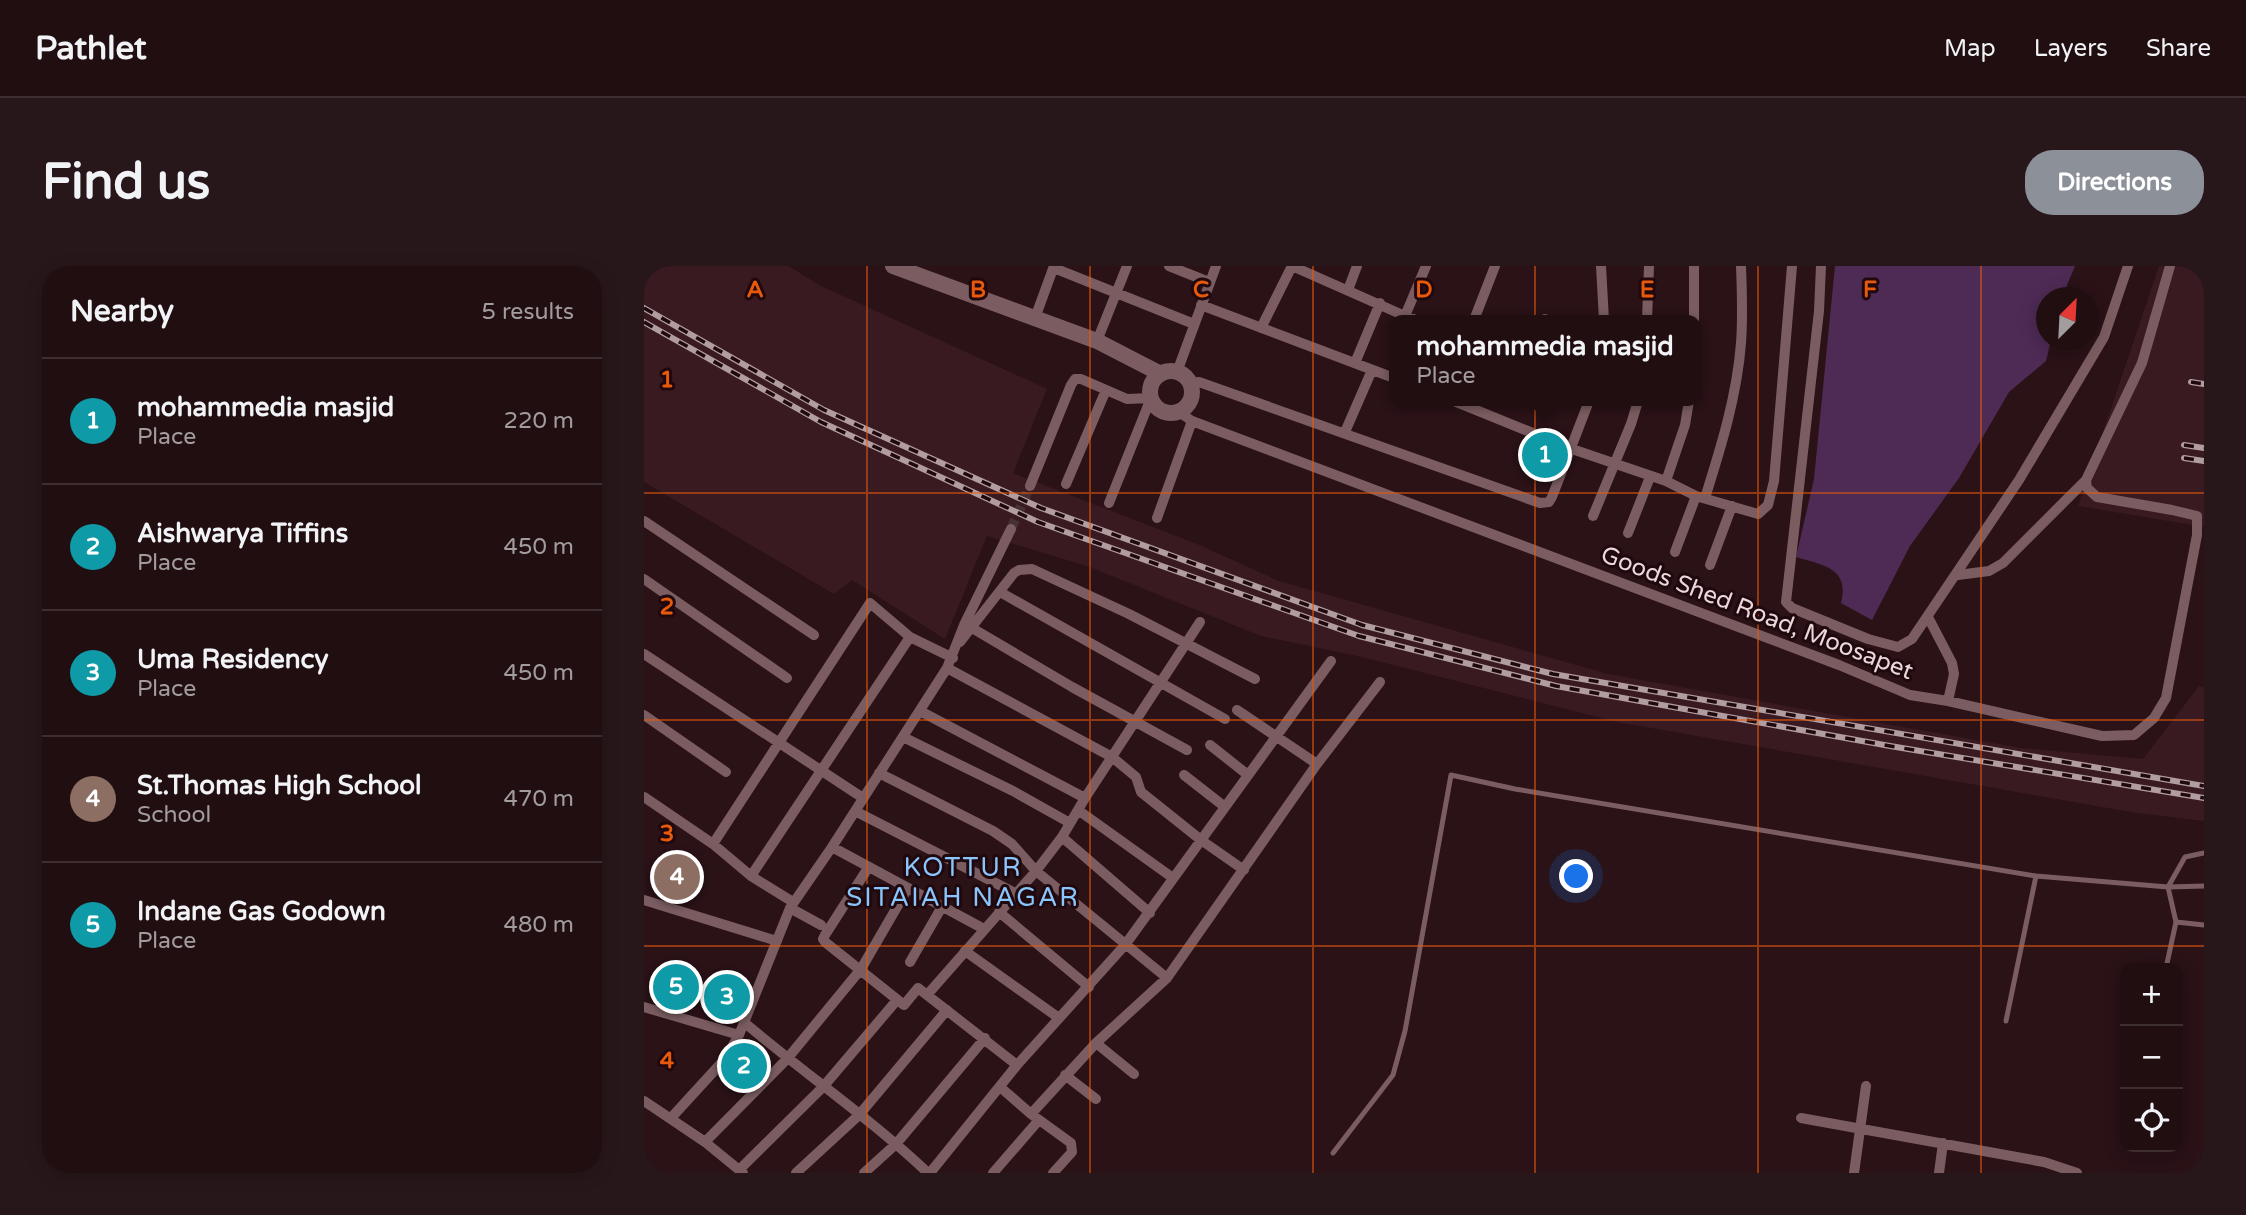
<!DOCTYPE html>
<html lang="en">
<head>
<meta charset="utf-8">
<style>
  body { margin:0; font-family:"Varela Round",sans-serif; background:#28171a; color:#f1f3f6 }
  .controls { position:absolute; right:21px; bottom:21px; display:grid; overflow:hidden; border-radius:14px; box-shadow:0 4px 18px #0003 }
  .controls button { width:63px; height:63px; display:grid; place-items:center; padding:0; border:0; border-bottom:2px solid #3d2e31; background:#200e11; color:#f1f3f6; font:35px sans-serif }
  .compass { position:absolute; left:1392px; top:21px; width:63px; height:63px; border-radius:50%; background:#200e11; box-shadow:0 4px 18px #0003; rotate:24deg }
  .you { position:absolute; left:933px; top:611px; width:24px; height:24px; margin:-18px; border:5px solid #fff; border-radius:50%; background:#1a73e8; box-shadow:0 0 0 10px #1a73e833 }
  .badge { display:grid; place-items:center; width:46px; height:46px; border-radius:50%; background:#8c9099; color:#fff; font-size:23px; font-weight:700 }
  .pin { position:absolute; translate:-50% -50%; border:4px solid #fff; box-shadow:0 2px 7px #0006 }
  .popup { position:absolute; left:745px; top:49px; width:312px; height:91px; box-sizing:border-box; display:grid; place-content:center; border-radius:14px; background:#200e11; filter:drop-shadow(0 2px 5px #0005); font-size:23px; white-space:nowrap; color:#a29c9f }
  .popup b { font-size:26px; color:#f1f3f6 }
  .popup::after { content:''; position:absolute; left:50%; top:100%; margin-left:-14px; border:14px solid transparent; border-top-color:#200e11 }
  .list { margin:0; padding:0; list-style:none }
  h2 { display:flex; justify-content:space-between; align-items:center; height:91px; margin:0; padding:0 28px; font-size:30px }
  h2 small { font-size:23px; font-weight:400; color:#a29c9f }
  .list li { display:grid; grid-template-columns:46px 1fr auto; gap:21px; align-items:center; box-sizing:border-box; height:126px; padding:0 28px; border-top:2px solid #3d2e31 }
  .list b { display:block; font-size:26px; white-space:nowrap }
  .list p { margin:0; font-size:23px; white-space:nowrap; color:#a29c9f }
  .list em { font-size:23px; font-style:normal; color:#a29c9f }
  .icon { flex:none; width:38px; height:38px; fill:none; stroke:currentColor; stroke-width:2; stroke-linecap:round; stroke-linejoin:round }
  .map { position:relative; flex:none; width:1560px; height:907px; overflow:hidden; border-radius:28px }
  header { display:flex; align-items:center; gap:42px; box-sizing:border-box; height:98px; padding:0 35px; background:#200e11; border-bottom:2px solid #3d2e31 }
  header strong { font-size:33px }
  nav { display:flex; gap:38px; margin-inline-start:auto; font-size:24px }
  .intro { display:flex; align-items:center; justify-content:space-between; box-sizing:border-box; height:168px; padding:0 42px }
  h1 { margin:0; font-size:49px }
  .button { padding:18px 32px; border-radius:28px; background:#8c9099; color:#fff; font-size:24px; font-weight:700 }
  main { display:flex; gap:42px; padding:0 42px }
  aside { flex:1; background:#200e11; border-radius:28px; box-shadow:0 4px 18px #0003 }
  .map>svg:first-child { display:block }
  .built { fill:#391a20 }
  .water { fill:#4e2b55 }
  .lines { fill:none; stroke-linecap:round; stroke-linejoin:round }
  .street-tunnel { stroke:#473034; stroke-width:10; stroke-dasharray:10 5; stroke-linecap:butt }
  .lane { stroke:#7b5d61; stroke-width:5 }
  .street { stroke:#7b5d61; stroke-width:10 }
  .secondary { stroke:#7b5d61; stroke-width:16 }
  .rail-casing { stroke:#b19da0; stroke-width:6 }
  .rail { stroke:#20090e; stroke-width:3.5; stroke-dasharray:10; stroke-linecap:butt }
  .grid { fill:none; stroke:#e8590c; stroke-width:2; stroke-opacity:0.55 }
  .labels { text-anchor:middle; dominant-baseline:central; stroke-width:6; stroke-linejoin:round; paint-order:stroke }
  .street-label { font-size:24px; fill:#ead8da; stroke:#20090e }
  .neighbourhood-label { font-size:26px; letter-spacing:2px; fill:#8ac5fc; stroke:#20090e }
  .grid-label { font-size:23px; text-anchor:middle; font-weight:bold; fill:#e8590c; stroke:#20090e; stroke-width:6; stroke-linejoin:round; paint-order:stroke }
</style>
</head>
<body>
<header>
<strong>Pathlet</strong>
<nav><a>Map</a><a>Layers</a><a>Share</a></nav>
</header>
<div class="intro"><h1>Find us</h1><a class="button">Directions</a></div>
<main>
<aside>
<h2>Nearby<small>5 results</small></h2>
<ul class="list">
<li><span class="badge" style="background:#0f9aa8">1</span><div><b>mohammedia masjid</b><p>Place</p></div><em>220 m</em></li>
<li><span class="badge" style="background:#0f9aa8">2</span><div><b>Aishwarya Tiffins</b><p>Place</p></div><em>450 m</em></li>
<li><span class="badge" style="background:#0f9aa8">3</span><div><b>Uma Residency</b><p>Place</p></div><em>450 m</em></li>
<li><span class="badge" style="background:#8d6e63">4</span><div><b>St.Thomas High School</b><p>School</p></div><em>470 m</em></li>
<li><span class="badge" style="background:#0f9aa8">5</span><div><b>Indane Gas Godown</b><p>Place</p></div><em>480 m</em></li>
</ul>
</aside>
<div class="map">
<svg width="1560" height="907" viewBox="0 0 1560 907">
  <rect width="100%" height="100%" fill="#2a1217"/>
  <path class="built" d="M 0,0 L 145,0 L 175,19 L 403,123 L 369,207 L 553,278 L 635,315 L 964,408 L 1377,482 L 1499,493 L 1555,420 L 1560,421 L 1560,555 L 1493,547 L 973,456 L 718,391 L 617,370 L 443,300 L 343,270 L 301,373 L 208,314 L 190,328 L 0,216 Z
    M 1515,0 L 1560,0 L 1560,261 L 1434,240 Z"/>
  <path class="water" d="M 1191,0 L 1431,0 L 1418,31 L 1402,32 L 1402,74 L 1407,74 L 1402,95 L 1365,126 L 1315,212 L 1266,280 L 1228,354 L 1197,337 C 1206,302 1179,299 1152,291 L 1170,213 Z"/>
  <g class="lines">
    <path class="street-tunnel" d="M 367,263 L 386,220"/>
    <path class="lane" d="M 1560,11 L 1560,15
      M 1560,587 L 1541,591 L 1524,621 L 1532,656 L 1560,659
      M 1522,702 L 1532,656
      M 1362,755 L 1392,610
      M 689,887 L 749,809 L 761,765 L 807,509 L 871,523 L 1392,610 L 1524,621 L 1560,620"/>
    <path class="street" d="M 525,0 L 565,16
      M 957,0 L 960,54
      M 1050,0 L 1050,54
      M 1177,0 L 1175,45 L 1142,336 L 1148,342 L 1224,373 L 1254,381 L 1268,373 L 1375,214 L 1460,71 L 1484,0
      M 410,2 L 550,58
      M 704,24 L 713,0
      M 557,39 L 750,112
      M 391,52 L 410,0
      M 772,54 L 761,50 L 782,0
      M 830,54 L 851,0
      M 900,54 L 901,53
      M 1003,54 L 1005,0
      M 617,62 L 648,0 L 761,50
      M 453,75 L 483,0
      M 711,97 L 736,37
      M 533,106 L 572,0
      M 546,117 L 555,116 L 896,237 L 905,236 L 908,231 L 945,135
      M 810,135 L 928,183 L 1022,215 L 1052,230 L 1114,248 L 1124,239 L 1130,215 L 1148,0
      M 535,146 L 548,155 L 1195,399 L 1266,429 L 1304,435 L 1458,470 L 1490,469 L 1510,452 L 1522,432 L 1553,269 L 1553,250 L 1528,244 L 1453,231 L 1443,222 L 1442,214 L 1498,97 L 1526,0
      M 701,166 L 728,104
      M 1022,215 L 1041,159 L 1045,135
      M 422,218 L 462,124
      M 386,220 L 427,119 L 431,113 L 437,113 L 483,133 L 507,132 L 465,237
      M 1061,232 C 1077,181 1093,130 1097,77 C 1099,51 1098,26 1097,0
      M 949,250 L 987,158 L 994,135
      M 513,252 L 548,155
      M 0,255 L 170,369
      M 984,267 L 1006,211
      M 1031,286 L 1052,230
      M 1066,299 L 1088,240
      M 1314,309 L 1345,305 L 1359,297 L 1442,214
      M 0,313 L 143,412
      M 356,326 L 581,453
      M 1284,351 L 1308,397 L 1310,408 L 1304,435
      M 328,362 L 428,421 L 543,484
      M 316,376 L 370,307 L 375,304 L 388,303 L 485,348 L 611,413
      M 0,388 L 219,532
      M 303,402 L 468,491 L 492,511 L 497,526 L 557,574 L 600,604
      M 593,444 L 673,498
      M 276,445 L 441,532
      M 0,449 L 82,506
      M 259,471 L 369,525 L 426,557
      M 566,479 L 604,509
      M 235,507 L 349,565 L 368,578 L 392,605 L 523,712
      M 540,509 L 581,541
      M 0,531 L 69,578 L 107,610 L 149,636
      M 434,544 L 529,612
      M 211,545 L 371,627
      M 418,571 L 506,647
      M 69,578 L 226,337 L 266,371 L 309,392
      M 188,581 L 340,663
      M 224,602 L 181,669 L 179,673 L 181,676 L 260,739 L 274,722 L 373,799
      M 107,610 L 266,371
      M 0,634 L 133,675
      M 146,642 L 177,659
      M 355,646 L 445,721
      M 321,685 L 415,752
      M 266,696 L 299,639
      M 283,729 L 392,605 L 418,571 L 441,532 L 556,356
      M 0,741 L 95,769
      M 101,757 C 161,808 227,853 284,907
      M 452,777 L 490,808
      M 421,809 L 452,833
      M 356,821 L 387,848 L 427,877 L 428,886 L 409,907
      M 0,835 L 61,876 L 99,907
      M 387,848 L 452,777 L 523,712 L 673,498 L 736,416
      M 27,852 L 81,793 L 95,769 L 146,642 L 188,581 L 303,402 L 320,359 L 367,263
      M 1157,852 L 1400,896 L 1433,907
      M 61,876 L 143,793 L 217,703 L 264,622
      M 95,904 L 179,821 L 253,734
      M 152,907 L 215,849 L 303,744
      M 220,907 L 252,878 L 341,772
      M 286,907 L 373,799 L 481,679 L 687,395
      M 349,907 L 395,854
      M 1210,907 L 1222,820
      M 1295,907 L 1299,877"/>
    <path class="secondary" d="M 249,0 L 453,75 L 517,108
      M506 126a21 21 0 1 1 42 0a21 21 0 1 1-42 0Z"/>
    <defs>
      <path id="rail" d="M 0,42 L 180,144 L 397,242 L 718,359 L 909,408 L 1560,520
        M 0,56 L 177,156 L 394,256 L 715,370 L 912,420 L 1246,480 L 1560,532
        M 1547,116 L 1560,118
        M 1540,179 L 1560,182
        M 1540,192 L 1560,195"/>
    </defs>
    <use href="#rail" class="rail-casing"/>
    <use href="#rail" class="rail"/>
  </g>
  <path class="grid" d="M 223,0 L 223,907M 446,0 L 446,907M 669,0 L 669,907M 891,0 L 891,907M 1114,0 L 1114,907M 1337,0 L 1337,907M 0,227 L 1560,227M 0,454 L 1560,454M 0,680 L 1560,680"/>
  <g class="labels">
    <g class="street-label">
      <text transform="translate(1113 347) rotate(21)">Goods Shed Road, Moosapet</text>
    </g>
    <g class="neighbourhood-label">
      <text x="319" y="601">KOTTUR<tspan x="319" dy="30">SITAIAH NAGAR</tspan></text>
    </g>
  </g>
  <g class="grid-label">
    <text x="111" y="31">A</text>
    <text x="334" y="31">B</text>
    <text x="557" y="31">C</text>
    <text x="780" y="31">D</text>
    <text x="1003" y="31">E</text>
    <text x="1226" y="31">F</text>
    <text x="23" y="121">1</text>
    <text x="23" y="348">2</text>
    <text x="23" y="575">3</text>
    <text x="23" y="802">4</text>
  </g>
</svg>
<div class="controls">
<button>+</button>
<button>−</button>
<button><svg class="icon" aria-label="locate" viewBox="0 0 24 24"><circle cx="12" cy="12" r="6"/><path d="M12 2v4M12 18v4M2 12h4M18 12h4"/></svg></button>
</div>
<svg class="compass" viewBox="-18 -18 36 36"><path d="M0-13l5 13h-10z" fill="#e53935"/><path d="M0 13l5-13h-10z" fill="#a29c9f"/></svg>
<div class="you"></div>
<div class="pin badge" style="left:901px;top:189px;background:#0f9aa8">1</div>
<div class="popup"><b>mohammedia masjid</b>Place</div>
<div class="pin badge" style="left:100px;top:800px;background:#0f9aa8">2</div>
<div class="pin badge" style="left:83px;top:731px;background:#0f9aa8">3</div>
<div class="pin badge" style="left:33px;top:611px;background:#8d6e63">4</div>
<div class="pin badge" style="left:32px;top:721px;background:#0f9aa8">5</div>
</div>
</main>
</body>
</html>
